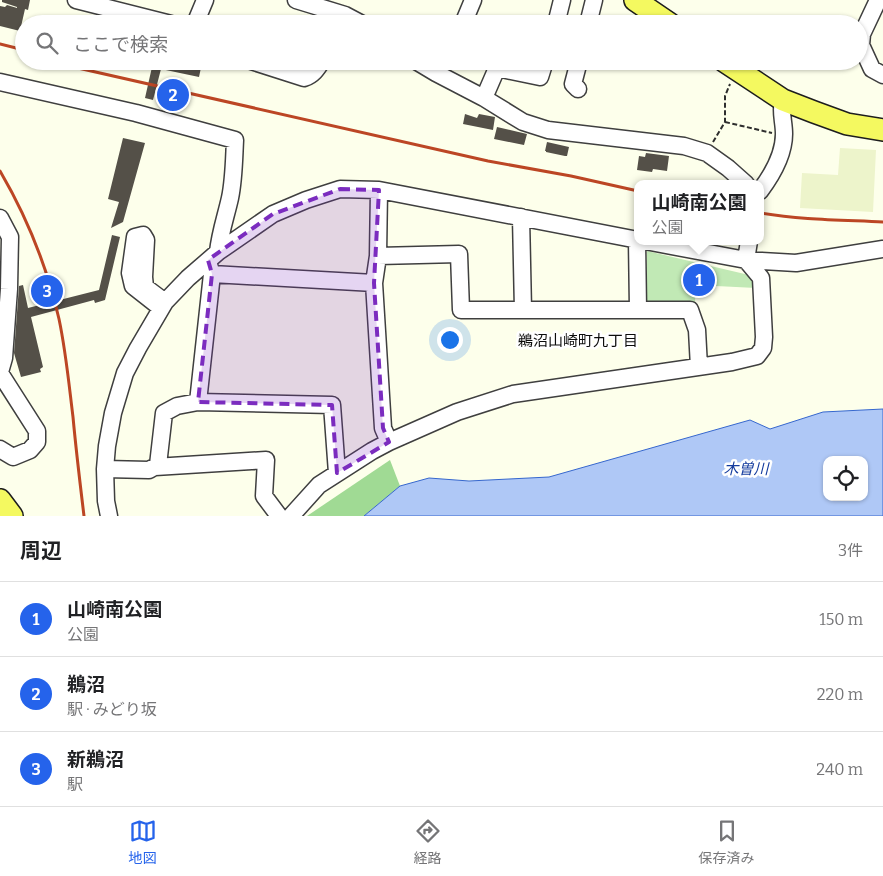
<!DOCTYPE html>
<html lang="ja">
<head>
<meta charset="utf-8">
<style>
  body { margin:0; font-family:Bitter,"Noto Sans JP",serif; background:#f6f6f6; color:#202124 }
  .controls { position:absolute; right:15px; bottom:15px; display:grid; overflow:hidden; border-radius:10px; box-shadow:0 1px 4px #0004 }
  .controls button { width:45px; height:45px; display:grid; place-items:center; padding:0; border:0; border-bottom:1px solid #e0e0e0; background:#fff; color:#202124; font:25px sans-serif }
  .you { position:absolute; left:449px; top:339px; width:18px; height:18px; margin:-12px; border:4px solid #fff; border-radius:50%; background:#1a73e8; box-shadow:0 0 0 8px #1a73e833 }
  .badge { display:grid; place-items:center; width:32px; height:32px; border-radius:50%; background:#2563eb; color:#fff; font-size:16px; font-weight:700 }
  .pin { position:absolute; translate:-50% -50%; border:2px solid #fff; box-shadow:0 1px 5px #0006 }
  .popup { position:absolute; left:634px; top:180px; width:130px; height:65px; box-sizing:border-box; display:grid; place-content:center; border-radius:10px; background:#fff; filter:drop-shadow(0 1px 4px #0005); font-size:16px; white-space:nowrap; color:#757577 }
  .popup b { font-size:19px; color:#202124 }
  .popup::after { content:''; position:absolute; left:50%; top:100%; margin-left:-10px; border:10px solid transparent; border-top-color:#fff }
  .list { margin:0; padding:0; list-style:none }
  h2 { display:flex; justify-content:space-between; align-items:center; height:65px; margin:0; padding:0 20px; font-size:21px }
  h2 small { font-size:16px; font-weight:400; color:#757577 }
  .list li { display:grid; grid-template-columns:32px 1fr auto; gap:15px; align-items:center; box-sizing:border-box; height:75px; padding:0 20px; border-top:1px solid #e0e0e0 }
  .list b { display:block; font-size:19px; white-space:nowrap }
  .list p { margin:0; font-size:16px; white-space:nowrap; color:#757577 }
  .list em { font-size:16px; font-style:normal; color:#757577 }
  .icon { flex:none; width:28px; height:28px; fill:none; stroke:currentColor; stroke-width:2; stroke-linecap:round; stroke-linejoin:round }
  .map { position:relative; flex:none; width:883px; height:516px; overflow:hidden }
  .search { position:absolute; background:#fff; box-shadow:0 1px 4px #0004; left:15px; right:15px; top:15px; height:55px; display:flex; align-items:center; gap:12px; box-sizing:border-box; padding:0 18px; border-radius:28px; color:#757577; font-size:19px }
  .sheet { height:290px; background:#fff }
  nav { display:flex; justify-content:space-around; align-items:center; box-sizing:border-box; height:70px; border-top:1px solid #e0e0e0; background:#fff; font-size:14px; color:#757577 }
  nav a { display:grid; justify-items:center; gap:2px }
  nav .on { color:#2563eb }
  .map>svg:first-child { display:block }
  .farmland { fill:#edf4cb }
  .green { fill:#c1e9b5 }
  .forest { fill:#a0da94 }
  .water { fill:#afc8f6; stroke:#3667ce; fill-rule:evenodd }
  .building { fill:#545048 }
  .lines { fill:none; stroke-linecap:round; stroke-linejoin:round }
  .minor-casing { stroke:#3f3f3f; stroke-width:19 }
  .major-casing { stroke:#1d1d1d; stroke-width:24 }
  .path { stroke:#2e2e2e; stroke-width:2; stroke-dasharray:5 2.5; stroke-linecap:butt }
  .minor { stroke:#fff; stroke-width:16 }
  .major { stroke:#f4f960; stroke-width:21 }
  .rail { stroke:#bc4624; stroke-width:3 }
  .marked { fill:#7b2cbf; fill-opacity:0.2; stroke:#7b2cbf; stroke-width:4; stroke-dasharray:10 6; stroke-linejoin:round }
  .labels { text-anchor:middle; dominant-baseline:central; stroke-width:5; stroke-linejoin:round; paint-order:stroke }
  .neighbourhood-label { font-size:15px; fill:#0c0c0c; stroke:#fff }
  .water-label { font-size:15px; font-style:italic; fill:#153c9e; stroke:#fff }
</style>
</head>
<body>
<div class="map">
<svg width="883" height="516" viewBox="0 0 883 516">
  <rect width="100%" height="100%" fill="#fdffeb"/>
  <path class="farmland" d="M 840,148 L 876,150 L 873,212 L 800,208 L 802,173 L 838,175 Z"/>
  <path class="green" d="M 647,251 L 749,275 L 756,288 L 696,285 L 695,302 L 646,302 Z"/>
  <path class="forest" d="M 390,460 L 400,486 L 364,516 L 307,516 Z"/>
  <path class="water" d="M 883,409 L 883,516 L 364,516 L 400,486 L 429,478 L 469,481 L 549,477 L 750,420 L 770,429 L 823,412 ZM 827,460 L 864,460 L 864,497 L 827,497 Z"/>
  <path class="building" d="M 2,0 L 30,0 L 28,10 L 25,9 L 20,31 L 0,26 L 0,6 L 5,7 L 7,5 L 17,8 L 17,7 L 2,2 Z
    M 143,61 L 193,61 L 202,63 L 199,77 L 161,69 L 153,100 L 145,98 L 152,67 L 143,65 Z
    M 465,114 L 477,118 L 479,114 L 495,117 L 493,130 L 463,124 Z
    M 497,127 L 527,134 L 524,145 L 494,139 Z
    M 123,138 L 145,143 L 123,222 L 111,228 L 119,202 L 108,199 Z
    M 547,142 L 569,147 L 567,156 L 565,156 L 546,152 L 546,151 L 545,151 Z
    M 646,153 L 669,156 L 667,171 L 653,169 L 652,172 L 637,170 L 639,156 L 645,157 Z
    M 112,235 L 120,237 L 105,300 L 95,303 L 94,300 L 31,317 L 43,367 L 40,369 L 41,372 L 21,377 L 14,353 L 19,286 L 23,285 L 28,308 L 99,290 Z"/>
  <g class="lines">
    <defs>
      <path id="minor" d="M 76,0 L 171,24
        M 296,0 L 345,15 L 362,24
        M 878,0 L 862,34 L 861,45 L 872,69 L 883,75
        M 195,24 L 205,0
        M 463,24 L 473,0
        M 556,24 L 562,0
        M 588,24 L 594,0
        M 251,61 L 304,78 C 313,75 317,69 322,61
        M 416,61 L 436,73 L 484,98 L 523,122 L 548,130 L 684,146 L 707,153 L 728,168 L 746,184
        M 0,82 L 136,113 L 235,140 C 234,159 234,179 230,198 C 226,216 220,233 218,252
        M 578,89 L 573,84 L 579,61
        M 484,98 L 497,68 L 540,77 L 545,61
        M 760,191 C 772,175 784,155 784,134 C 784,121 780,113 783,100
        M 521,217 L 523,310
        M 0,218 L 10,237 L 9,289 L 4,358 L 0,372
        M 637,240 L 638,309
        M 645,241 L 746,260 L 796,263 L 883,249
        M 378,256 L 459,254 L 461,310 L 690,310 L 697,330 L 699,367
        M 212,274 L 374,283 L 383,428 L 389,442
        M 374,283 L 378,256 L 379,190
        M 161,308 L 133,286 L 130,273 L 135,237 L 143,235 L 146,240 L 144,277 L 145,287 L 165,302
        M 0,373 L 37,431 L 37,442 L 30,450 L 13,457 L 0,449
        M 198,402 L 212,274 L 209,265
        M 155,467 L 266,460 L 264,496 L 279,516
        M 105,469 L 149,470 L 158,465 L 164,413 L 177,406 L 198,402 L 332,405 L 337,473
        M 109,516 L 106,501 L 105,469 L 107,446 L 113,413 L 125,373 L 138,348 L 165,302 L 188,278 L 218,252 L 273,214 L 306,200 L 340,189 L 379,190 L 638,240
        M 291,516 L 319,485 L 372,451 L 389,442 L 457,412 L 513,394 L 732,362 L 757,356 L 763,348 L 764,337 L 761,278 L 746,260 L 749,241"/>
      <path id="major" d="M 635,0 L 670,24
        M 724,61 L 783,100 L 814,112 L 847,124 L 883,130
        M 0,500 L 12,516"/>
    </defs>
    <use href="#minor" class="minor-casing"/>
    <use href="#major" class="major-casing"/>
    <path class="path" d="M 725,122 L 772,133
      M 713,142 L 725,122 L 725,96 L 730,84"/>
    <use href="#minor" class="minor"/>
    <use href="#major" class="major"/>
    <path class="rail" d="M 0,44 L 24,50
      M 47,61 L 488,161 L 571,176 L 638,191
      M 0,171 C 27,217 47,267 59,319 C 66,352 69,385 73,417 C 76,450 80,483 84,516
      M 760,213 C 801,220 842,220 883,222"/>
  </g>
  <path class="marked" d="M 340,189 L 379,190 L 374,283 L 383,428 L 389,442 L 337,473 L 332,405 L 198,402 L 212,274 L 208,260 L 273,214 Z"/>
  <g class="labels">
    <g class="neighbourhood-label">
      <text x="578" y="341">鵜沼山崎町九丁目</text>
    </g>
    <g class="water-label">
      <text x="746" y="469">木曽川</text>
    </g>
  </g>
</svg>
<div class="controls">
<button><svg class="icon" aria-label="locate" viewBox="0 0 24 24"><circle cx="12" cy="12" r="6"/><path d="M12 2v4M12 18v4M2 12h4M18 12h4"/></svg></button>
</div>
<div class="you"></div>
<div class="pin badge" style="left:699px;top:280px">1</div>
<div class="popup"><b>山崎南公園</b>公園</div>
<div class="pin badge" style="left:173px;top:95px">2</div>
<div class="pin badge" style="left:47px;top:291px">3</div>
<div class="search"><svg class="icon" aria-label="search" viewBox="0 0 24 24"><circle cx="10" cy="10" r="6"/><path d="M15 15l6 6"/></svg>ここで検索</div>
</div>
<section class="sheet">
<h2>周辺<small>3件</small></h2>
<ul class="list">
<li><span class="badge">1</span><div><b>山崎南公園</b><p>公園</p></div><em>150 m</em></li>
<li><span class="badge">2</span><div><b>鵜沼</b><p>駅 · みどり坂</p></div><em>220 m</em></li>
<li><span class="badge">3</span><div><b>新鵜沼</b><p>駅</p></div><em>240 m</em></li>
</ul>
</section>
<nav>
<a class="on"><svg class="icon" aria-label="map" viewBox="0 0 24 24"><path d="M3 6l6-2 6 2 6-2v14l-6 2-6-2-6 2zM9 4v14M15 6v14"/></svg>地図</a>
<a><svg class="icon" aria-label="directions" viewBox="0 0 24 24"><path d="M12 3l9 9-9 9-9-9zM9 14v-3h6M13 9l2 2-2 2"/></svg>経路</a>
<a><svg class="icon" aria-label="saved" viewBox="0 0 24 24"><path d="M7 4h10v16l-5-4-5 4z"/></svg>保存済み</a>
</nav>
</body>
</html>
